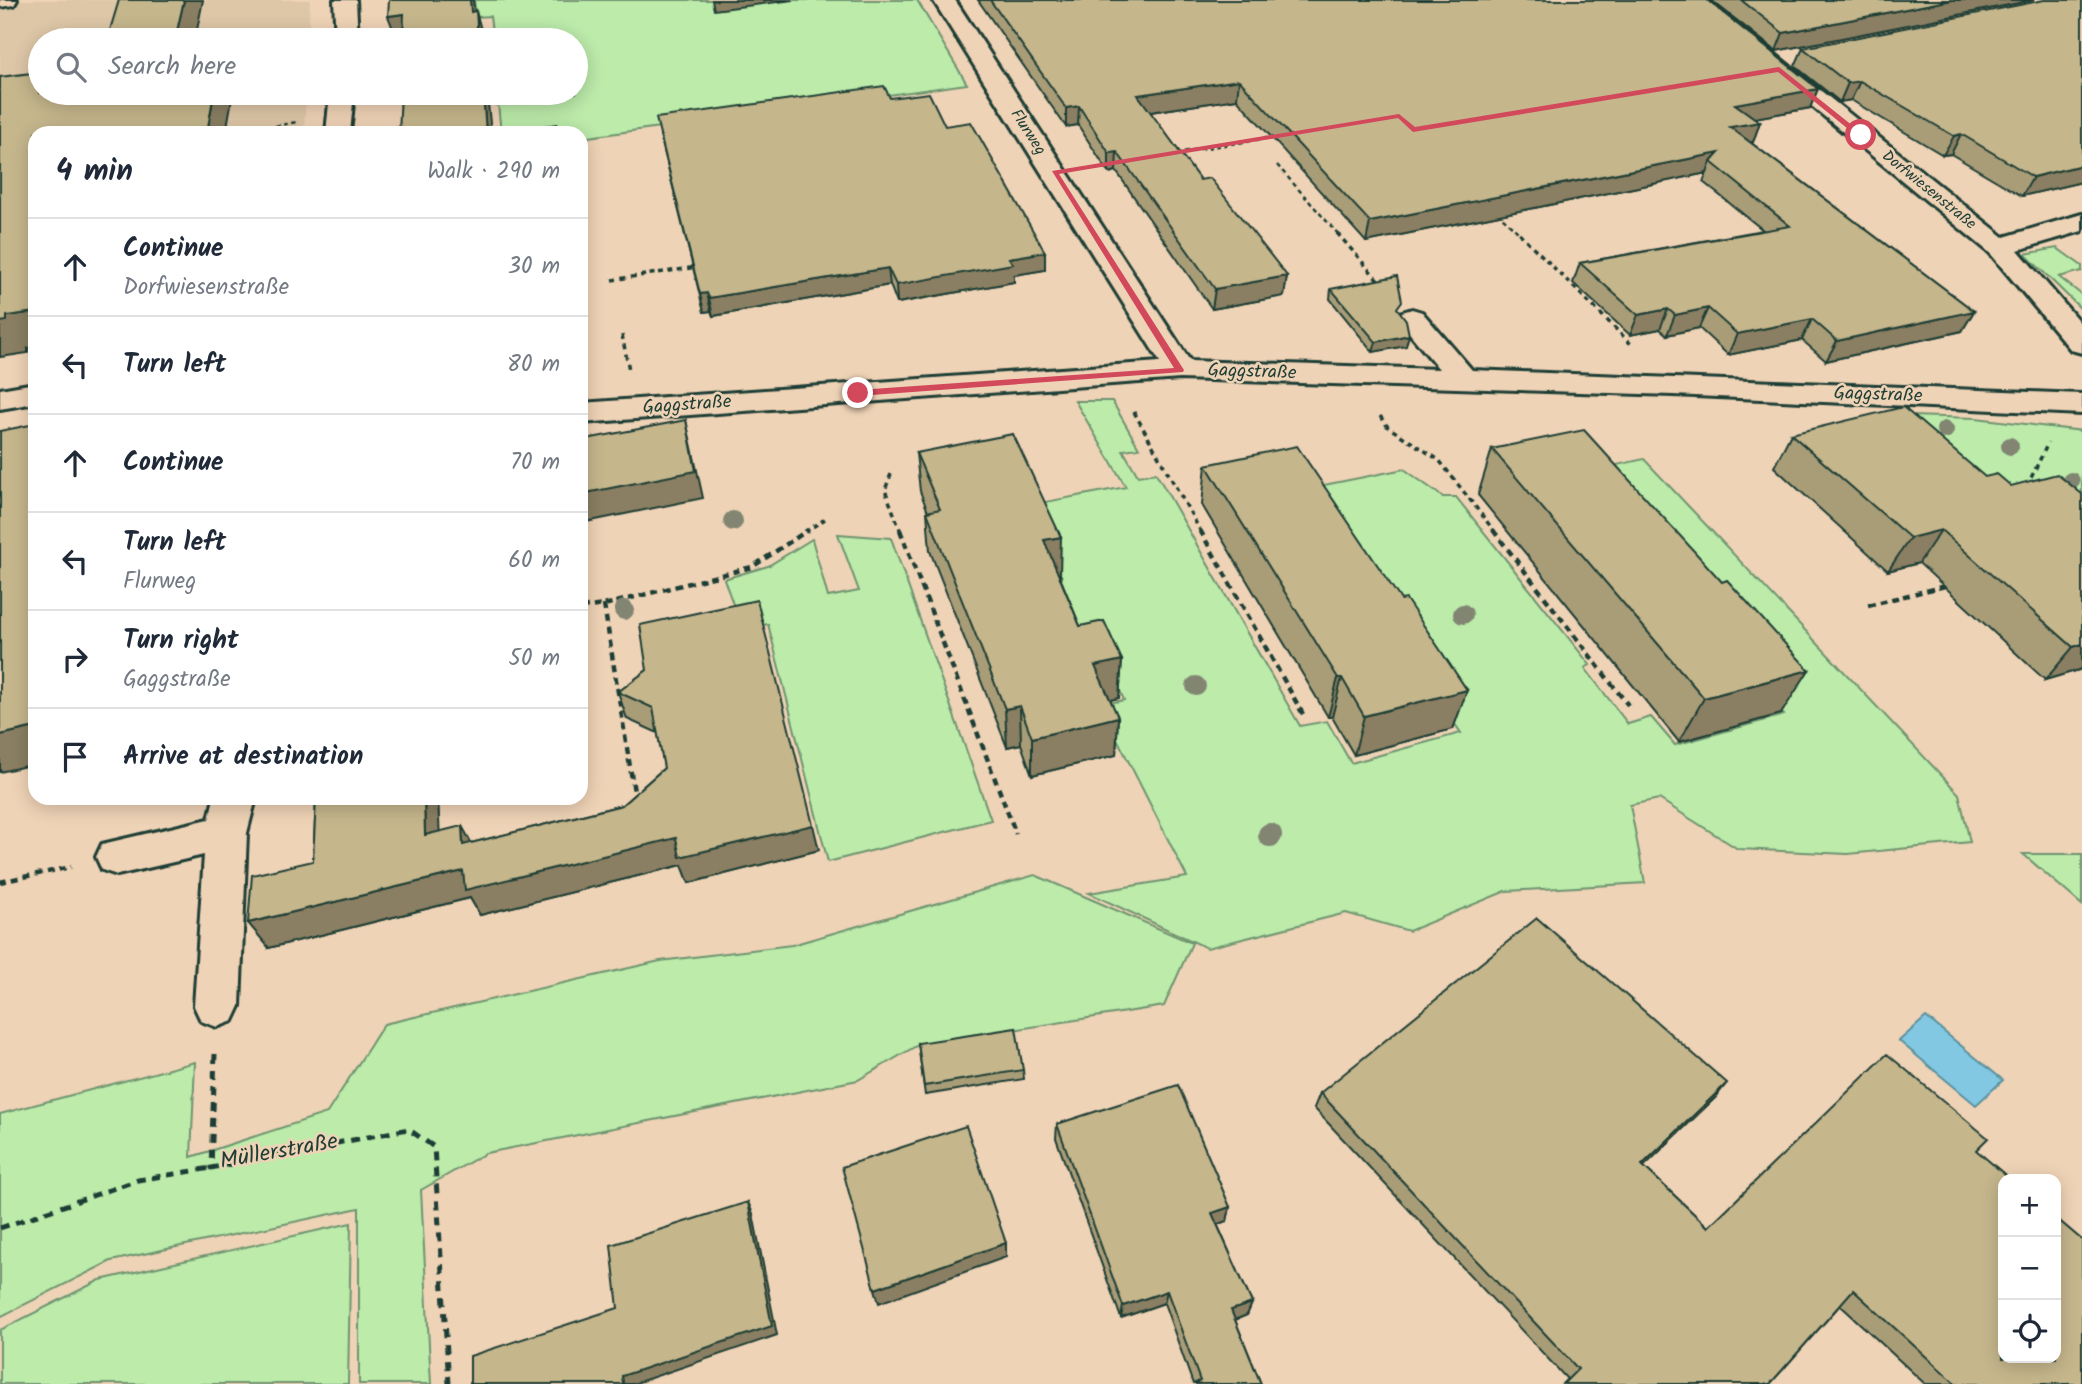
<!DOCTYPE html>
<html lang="en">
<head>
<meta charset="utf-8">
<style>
  body { margin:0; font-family:Kalam,sans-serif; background:#f6f6f7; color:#1f2937 }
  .controls { position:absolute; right:21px; bottom:21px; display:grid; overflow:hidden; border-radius:14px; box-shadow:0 4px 18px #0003 }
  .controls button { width:63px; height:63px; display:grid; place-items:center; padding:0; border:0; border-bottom:2px solid #e0e1e3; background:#fff; color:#1f2937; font:35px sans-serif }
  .stop { position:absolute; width:21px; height:21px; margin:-16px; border:5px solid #d1495b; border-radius:50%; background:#fff }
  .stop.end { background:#d1495b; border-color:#fff; box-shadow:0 2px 7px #0008 }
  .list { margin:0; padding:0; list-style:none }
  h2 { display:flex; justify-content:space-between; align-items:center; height:91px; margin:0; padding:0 28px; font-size:30px }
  h2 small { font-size:23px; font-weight:400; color:#747a83 }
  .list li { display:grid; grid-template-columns:46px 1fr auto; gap:21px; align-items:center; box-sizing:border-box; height:98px; padding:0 28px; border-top:2px solid #e0e1e3 }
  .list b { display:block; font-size:26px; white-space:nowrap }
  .list p { margin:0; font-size:23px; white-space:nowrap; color:#747a83 }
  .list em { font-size:23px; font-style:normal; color:#747a83 }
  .icon { flex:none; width:38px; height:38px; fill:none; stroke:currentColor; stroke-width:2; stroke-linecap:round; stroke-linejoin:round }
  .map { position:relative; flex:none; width:2082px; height:1384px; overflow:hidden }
  .search { position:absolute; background:#fff; box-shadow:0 4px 18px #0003; left:28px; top:28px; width:560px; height:77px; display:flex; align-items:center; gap:18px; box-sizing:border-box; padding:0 24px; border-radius:38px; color:#747a83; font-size:26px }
  .panel { position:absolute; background:#fff; box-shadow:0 4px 18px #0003; left:28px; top:126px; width:560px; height:679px; border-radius:21px }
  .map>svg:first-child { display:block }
  .built { fill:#dec7a7 }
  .green { fill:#bcebaa; stroke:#6e946f; stroke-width:2 }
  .water { fill:#82c8e3; stroke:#5a909d; stroke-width:2 }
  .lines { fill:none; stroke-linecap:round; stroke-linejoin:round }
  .minor-casing { stroke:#1f3d34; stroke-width:6 }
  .path-far3 { stroke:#1f3d34; stroke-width:2.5; stroke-dasharray:4.5 3.5; stroke-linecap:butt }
  .path-far2 { stroke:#1f3d34; stroke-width:3.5; stroke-dasharray:5 4.5; stroke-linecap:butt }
  .path-far1 { stroke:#1f3d34; stroke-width:4.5; stroke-dasharray:7 5; stroke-linecap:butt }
  .path { stroke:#1f3d34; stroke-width:5; stroke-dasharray:9 7; stroke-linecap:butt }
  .minor { fill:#efd3b6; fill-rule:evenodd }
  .tree { fill:#818572 }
  .wall { fill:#a99d78; stroke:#1f3d34; stroke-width:2 }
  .shaded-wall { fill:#8a7f62; stroke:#1f3d34; stroke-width:2 }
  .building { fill:#c5b68c; stroke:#1f3d34; stroke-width:2 }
  .route { fill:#d1495b }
  .labels { text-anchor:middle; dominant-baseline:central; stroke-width:5; stroke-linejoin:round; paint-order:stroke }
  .far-street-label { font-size:16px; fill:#1f3d34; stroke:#efd3b6 }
  .street-label { font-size:19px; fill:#1f3d34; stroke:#efd3b6 }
  .near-street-label { font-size:23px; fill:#1f3d34; stroke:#efd3b6 }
</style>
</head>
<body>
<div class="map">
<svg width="2082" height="1384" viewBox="0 0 2082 1384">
  <rect width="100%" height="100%" fill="#efd3b6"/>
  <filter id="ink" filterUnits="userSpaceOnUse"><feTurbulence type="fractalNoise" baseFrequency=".0143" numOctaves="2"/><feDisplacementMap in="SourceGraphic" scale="14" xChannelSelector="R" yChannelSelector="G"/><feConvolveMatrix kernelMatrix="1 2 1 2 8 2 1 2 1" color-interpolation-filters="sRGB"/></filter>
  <g filter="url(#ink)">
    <path class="built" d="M 22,0 L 310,0 L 308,40 L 40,40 L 40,93 L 306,93 L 304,133 L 35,133 L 0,179 L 0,3 Z"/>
    <path class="green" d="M 474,0 L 917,0 L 967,84 L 581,138 L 581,133 L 501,133 L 497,93 L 576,93 L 576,40 L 493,40 L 490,16 L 476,17 Z
      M 2057,248 L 2082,266 L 2082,271 L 2059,277 L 2082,295 L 2082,310 L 2025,254 Z
      M 1075,401 L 1112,401 L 1139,448 L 1123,450 L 1138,476 L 1156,473 L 1300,726 L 1327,721 L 1351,763 L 1461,733 L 1294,491 L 1404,469 L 1443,497 L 1456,497 L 1590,665 L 1585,668 L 1628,724 L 1651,717 L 1675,745 L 1784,715 L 1571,475 L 1644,459 L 1959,794 L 1970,842 L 1848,854 L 1738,849 L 1659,799 L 1630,805 L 1645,883 L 1506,891 L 1409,931 L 1346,913 L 1207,948 L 1089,893 L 1187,877 L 1100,705 L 1124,700 L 1105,656 L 1041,584 L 1062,578 L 1044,536 L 1013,508 L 1126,487 Z
      M 1909,416 L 1976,418 L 2082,431 L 2082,539 L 1987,493 Z
      M 838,534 L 891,538 L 991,820 L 828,862 L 768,624 L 742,629 L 724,579 L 768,566 L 812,539 L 828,597 L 859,591 Z
      M 2023,854 L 2082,854 L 2082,905 Z
      M 1035,875 L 1192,943 L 1164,1006 L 918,1045 L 858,1080 L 486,1153 L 421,1190 L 431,1384 L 359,1384 L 359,1208 L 111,1261 L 0,1317 L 0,1114 L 195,1062 L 191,1157 L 327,1113 L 384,1024 L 660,961 L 792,945 Z
      M 351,1223 L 348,1384 L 0,1384 L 0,1330 L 100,1280 Z"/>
    <path class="water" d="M 1926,1017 L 2003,1080 L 1976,1105 L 1899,1041 Z"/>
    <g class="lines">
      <defs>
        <path id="minor" d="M 0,0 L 17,0 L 14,5 L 0,7 Z
          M 334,0 L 356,0 L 358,40 L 336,40 Z
          M 933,0 L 955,0 L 1190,361 L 1439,369 L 1397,318 L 1402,312 L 1412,309 L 1422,312 L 1472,370 L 2082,394 L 2082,414 L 1673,395 L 1180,379 L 581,423 L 581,403 L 1160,362 Z
          M 1683,0 L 1707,0 L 2004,237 L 2082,214 L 2082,231 L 2018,250 L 2082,325 L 2082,353 L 2071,350 L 1990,253 Z
          M 330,93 L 354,93 L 350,133 L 326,133 Z
          M 35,383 L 35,403 L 0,409 L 0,389 Z
          M 214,798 L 256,798 L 247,833 L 240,1006 L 233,1021 L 217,1027 L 201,1021 L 194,1006 L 204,855 L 117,875 L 102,870 L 96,857 L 102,844 L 209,819 Z"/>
      </defs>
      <use href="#minor" class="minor-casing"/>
      <path class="path-far3" d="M 236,133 L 297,122
        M 1176,153 L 1274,137
        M 1277,165 L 1339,235
        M 1497,212 L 1521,235"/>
      <path class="path-far2" d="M 1337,233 L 1380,282
        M 1519,233 L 1633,346
        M 612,280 L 697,267
        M 622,335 L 629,370
        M 1134,412 L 1201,532
        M 1380,416 L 1388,427 L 1439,460 L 1495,532
        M 891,474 L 885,490 L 901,532
        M 2027,486 L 2048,443
        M 805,532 L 825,519"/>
      <path class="path-far1" d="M 900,530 L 1016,834
        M 1200,530 L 1304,716
        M 1493,530 L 1628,705
        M 604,605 L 635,798
        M 1868,605 L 1949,585
        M 581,608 L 604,605 L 752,567 L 808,530
        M 0,882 L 71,867"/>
      <path class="path" d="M 215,1054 L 211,1168 L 408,1129 L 434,1147 L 449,1384
        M 0,1228 L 138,1180 L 211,1168"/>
      <use href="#minor" class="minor"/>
    </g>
    <g class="tree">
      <circle cx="1945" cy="430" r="9"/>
      <circle cx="2010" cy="446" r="9"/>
      <circle cx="2071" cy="481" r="9"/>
      <circle cx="733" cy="521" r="10"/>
      <circle cx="624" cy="610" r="10"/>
      <circle cx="1463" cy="614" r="10"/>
      <circle cx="1196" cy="686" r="10"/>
      <circle cx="1270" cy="835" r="12"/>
    </g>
    <path class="wall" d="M 978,0 L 1707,0 L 1810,108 L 1754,118 L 1760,122 L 1753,142 L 1750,142 L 1974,311 L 1962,331 L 1826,361 L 1802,340 L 1728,355 L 1699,328 L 1667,335 L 1660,329 L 1630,335 L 1573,283 L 1580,263 L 1763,230 L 1703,182 L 1707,173 L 1366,242 L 1237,99 L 1150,112 L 1200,180 L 1287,276 L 1284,296 L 1212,309 L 1116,171 L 1109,173 L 1078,125 L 1066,127 Z
      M 1711,0 L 2034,0 L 1776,51 Z
      M 1803,48 L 2082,182 L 2022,196 L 1951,154 L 1943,155 L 1851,100 L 1840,102 L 1795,66 Z
      M 890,98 L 945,126 L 1045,252 L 1045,270 L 1014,275 L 1014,282 L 897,303 L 890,285 L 713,316 L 711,311 L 704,312 L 660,135 Z
      M 1331,289 L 1399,311 L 1406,346 L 1373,352 L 1330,299 Z
      M 1791,434 L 1985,477 L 2011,486 L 2082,669 L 2045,680 L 1919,563 L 1888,571 L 1774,467 Z
      M 1492,449 L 1781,714 L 1679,742 L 1478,495 Z
      M 916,453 L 1060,575 L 1059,575 L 1080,626 L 1122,660 L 1119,698 L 1110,700 L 1118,717 L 1116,755 L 1032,775 L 1021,744 L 1007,747 L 930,551 L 927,512 L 928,512 L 920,491 Z
      M 1206,465 L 1401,600 L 1467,690 L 1453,729 L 1354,755 L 1332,717 L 1328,717 L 1202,505 Z
      M 647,670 L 819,850 L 689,883 L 682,865 L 480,915 L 470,898 L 269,948 L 313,861 L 316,798 L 438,798 L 439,831 L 471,843 L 622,805 L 664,768 L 658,733 L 627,719 L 618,692 Z
      M 918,1043 L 1023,1070 L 1024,1079 L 925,1095 Z
      M 1320,1093 L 1715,1098 L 1643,1166 L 1708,1227 L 1976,1150 L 2082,1384 L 1925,1384 L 1840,1305 L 1770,1384 L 1562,1384 L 1567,1379 L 1314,1108 Z
      M 1057,1124 L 1230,1207 L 1227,1221 L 1217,1224 L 1252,1303 L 1247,1315 L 1235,1320 L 1261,1384 L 1193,1384 L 1164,1303 L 1121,1318 L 1056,1138 Z"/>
    <path class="shaded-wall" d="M 184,0 L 203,0 L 195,40 L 175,40 Z
      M 470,0 L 473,0 L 477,30 L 471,12 Z
      M 712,0 L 793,0 L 714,10 Z
      M 1952,0 L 2034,0 L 1776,51 L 1783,33 Z
      M 476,11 L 481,30 L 482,40 L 478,40 Z
      M 404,14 L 410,32 L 395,34 L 388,16 Z
      M 1239,80 L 1237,99 L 1137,114 L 1138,95 Z
      M 1860,81 L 1851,100 L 1840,102 L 1848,83 Z
      M 1818,89 L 1810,108 L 1727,123 L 1735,104 Z
      M 214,93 L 233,93 L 226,133 L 207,133 Z
      M 483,93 L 487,93 L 491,133 L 486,133 Z
      M 1079,106 L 1078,125 L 1066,127 L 1066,108 Z
      M 1760,122 L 1753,142 L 1722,147 L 1730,127 Z
      M 1961,134 L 1951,154 L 1943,155 L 1954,136 Z
      M 1117,152 L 1116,171 L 1109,173 L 1109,153 Z
      M 1719,153 L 1711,162 L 1707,173 L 1366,242 L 1370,222 Z
      M 2082,165 L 2082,182 L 2022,196 L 2033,177 Z
      M 1045,252 L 1045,270 L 1014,275 L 1014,282 L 897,303 L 896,285 L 1009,258 Z
      M 888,268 L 890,285 L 713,316 L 709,298 Z
      M 1287,276 L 1284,296 L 1212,309 L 1215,289 Z
      M 707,293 L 711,311 L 704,312 L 700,294 Z
      M 1708,308 L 1699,328 L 1667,335 L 1675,315 Z
      M 1668,309 L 1660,329 L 1630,335 L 1638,315 Z
      M 1974,311 L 1962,331 L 1826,361 L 1837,341 Z
      M 35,312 L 35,347 L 28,348 L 28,353 L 0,357 L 0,322 L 7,316 Z
      M 1812,319 L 1802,340 L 1728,355 L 1737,334 Z
      M 1409,335 L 1406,346 L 1373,352 L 1376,342 Z
      M 686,420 L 703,498 L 581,523 L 581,494 Z
      M 1941,530 L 1919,563 L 1888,571 L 1910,538 Z
      M 1061,537 L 1060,575 L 1044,578 L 1044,540 Z
      M 2082,644 L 2082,669 L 2045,680 L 2073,647 Z
      M 1122,660 L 1119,698 L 1093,704 L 1095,666 Z
      M 1809,670 L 1781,714 L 1679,742 L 1704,698 Z
      M 1338,678 L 1342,678 L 1332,717 L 1328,717 Z
      M 1467,690 L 1453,729 L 1354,755 L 1364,716 Z
      M 1020,706 L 1021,744 L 1007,747 L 1005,709 Z
      M 1118,717 L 1116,755 L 1032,775 L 1032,738 Z
      M 35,727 L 35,764 L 0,772 L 0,735 Z
      M 424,798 L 438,798 L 441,860 L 425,835 Z
      M 813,825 L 819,850 L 689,883 L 682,865 L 480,915 L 470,898 L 269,948 L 248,923 L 463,871 L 676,838 Z
      M 462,826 L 476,851 L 463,845 Z
      M 1727,1083 L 1715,1098 L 1631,1179 L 1642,1165 Z
      M 748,1202 L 753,1214 L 777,1335 L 633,1384 L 623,1384 L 622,1376 Z
      M 1230,1207 L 1227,1221 L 1209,1227 L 1212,1213 Z
      M 1006,1243 L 1006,1257 L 879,1303 L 875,1289 Z
      M 1167,1291 L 1164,1303 L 1121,1318 L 1123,1306 Z
      M 1252,1303 L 1247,1315 L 1227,1323 L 1231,1310 Z"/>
    <path class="building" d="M 119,0 L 184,0 L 175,40 L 107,40 Z
      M 389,0 L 470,0 L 471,12 L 476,11 L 478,40 L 403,40 L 404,14 L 388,16 Z
      M 990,0 L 1707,0 L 1818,89 L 1735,104 L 1760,122 L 1730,127 L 1974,311 L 1837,341 L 1812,319 L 1737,334 L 1708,308 L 1675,315 L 1668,309 L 1638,315 L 1580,263 L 1790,226 L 1711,162 L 1719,153 L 1370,222 L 1239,80 L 1138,95 L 1200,180 L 1210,178 L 1287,276 L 1215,289 L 1117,152 L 1109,153 L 1079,106 L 1066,108 Z
      M 1741,0 L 1952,0 L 1783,33 Z
      M 2044,0 L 2082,0 L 2082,165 L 2033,177 L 1961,134 L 1954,136 L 1860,81 L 1848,83 L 1803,48 Z
      M 40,72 L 40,93 L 214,93 L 207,133 L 35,133 L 35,312 L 7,316 L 7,321 L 0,322 L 0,77 Z
      M 884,86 L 890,98 L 929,93 L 945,126 L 971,122 L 1045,252 L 1009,258 L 1013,264 L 896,285 L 888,268 L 709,298 L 707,293 L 700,294 L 656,118 Z
      M 401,93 L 483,93 L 486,133 L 399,133 Z
      M 557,124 L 558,130 L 560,130 L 561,133 L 492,133 Z
      M 1397,276 L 1402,301 L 1397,308 L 1406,320 L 1409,335 L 1376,342 L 1331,289 Z
      M 1903,407 L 1985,477 L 1997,474 L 2011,486 L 2057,474 L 2082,494 L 2082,644 L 2073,647 L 1941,530 L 1910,538 L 1791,434 Z
      M 686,420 L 696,471 L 581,494 L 581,440 Z
      M 35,424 L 35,727 L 0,735 L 0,431 Z
      M 1584,430 L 1722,582 L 1727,580 L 1809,670 L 1704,698 L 1492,449 Z
      M 1013,434 L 1061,537 L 1044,540 L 1080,626 L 1104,621 L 1122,660 L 1095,666 L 1118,717 L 1032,738 L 1020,706 L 1005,709 L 927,512 L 940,509 L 916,453 Z
      M 1297,446 L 1401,600 L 1406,599 L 1467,690 L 1364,716 L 1342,678 L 1338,678 L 1206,465 Z
      M 757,600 L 813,825 L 680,857 L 676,838 L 465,890 L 463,871 L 248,923 L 252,875 L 313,861 L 316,798 L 424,798 L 425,835 L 462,826 L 463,845 L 622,805 L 664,768 L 653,708 L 618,692 L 647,670 L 640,625 Z
      M 1537,918 L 1727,1083 L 1642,1165 L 1708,1227 L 1887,1054 L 1988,1138 L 1976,1150 L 2010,1179 L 2003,1179 L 2003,1358 L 2056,1358 L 2056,1218 L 2082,1240 L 2082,1384 L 1956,1384 L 1853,1290 L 1770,1384 L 1563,1384 L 1578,1369 L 1320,1093 Z
      M 1016,1028 L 1023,1070 L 924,1086 L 918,1043 Z
      M 1178,1085 L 1230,1207 L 1212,1213 L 1252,1303 L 1231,1310 L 1261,1384 L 1193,1384 L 1200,1381 L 1167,1291 L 1123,1306 L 1057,1124 Z
      M 966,1126 L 1006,1243 L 875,1289 L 842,1167 Z
      M 748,1202 L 772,1326 L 622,1376 L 623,1384 L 470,1384 L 470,1356 L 618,1308 L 611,1245 Z"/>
  </g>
  <path class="route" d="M 1779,67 L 1863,134 L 1863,137 L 1858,137 L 1778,72 L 1413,132 L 1398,118 L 1059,174 L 1184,370 L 1183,372 L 858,396 L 853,393 L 858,390 L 1174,368 L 1052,171 L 1399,114 L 1415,127 Z"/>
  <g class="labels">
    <g class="far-street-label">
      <text transform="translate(1028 132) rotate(57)">Flurweg</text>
      <text transform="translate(1929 190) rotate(39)">Dorfwiesenstraße</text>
    </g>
    <g class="street-label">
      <text transform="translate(1252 372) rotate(2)">Gaggstraße</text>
      <text transform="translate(1878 395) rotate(2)">Gaggstraße</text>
      <text transform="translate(687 405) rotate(-4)">Gaggstraße</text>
    </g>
    <g class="near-street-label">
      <text transform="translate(279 1152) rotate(-10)">Müllerstraße</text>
    </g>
  </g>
</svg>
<div class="controls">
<button>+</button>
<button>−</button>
<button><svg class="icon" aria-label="locate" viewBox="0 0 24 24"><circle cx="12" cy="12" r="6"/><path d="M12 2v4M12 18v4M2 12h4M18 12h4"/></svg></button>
</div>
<div class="stop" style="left:1861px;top:135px"></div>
<div class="stop end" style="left:858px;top:393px"></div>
<div class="search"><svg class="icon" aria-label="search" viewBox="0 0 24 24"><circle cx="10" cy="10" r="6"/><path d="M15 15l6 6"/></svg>Search here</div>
<section class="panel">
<h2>4 min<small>Walk · 290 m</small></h2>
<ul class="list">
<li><svg class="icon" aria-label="ahead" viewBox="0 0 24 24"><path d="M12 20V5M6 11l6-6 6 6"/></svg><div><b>Continue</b><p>Dorfwiesenstraße</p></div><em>30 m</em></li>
<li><svg class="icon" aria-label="left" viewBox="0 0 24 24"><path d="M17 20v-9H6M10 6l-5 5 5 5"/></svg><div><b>Turn left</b></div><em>80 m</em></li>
<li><svg class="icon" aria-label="ahead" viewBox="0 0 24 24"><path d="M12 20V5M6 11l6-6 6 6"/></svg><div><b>Continue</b></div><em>70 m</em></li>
<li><svg class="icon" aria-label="left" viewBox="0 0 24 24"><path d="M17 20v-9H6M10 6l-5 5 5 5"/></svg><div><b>Turn left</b><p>Flurweg</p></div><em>60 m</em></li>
<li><svg class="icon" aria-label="right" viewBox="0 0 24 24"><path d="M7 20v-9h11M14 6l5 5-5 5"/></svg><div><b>Turn right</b><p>Gaggstraße</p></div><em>50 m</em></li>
<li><svg class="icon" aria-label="arrive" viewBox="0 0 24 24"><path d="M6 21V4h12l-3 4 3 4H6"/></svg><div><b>Arrive at destination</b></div></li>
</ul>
</section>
</div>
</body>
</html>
